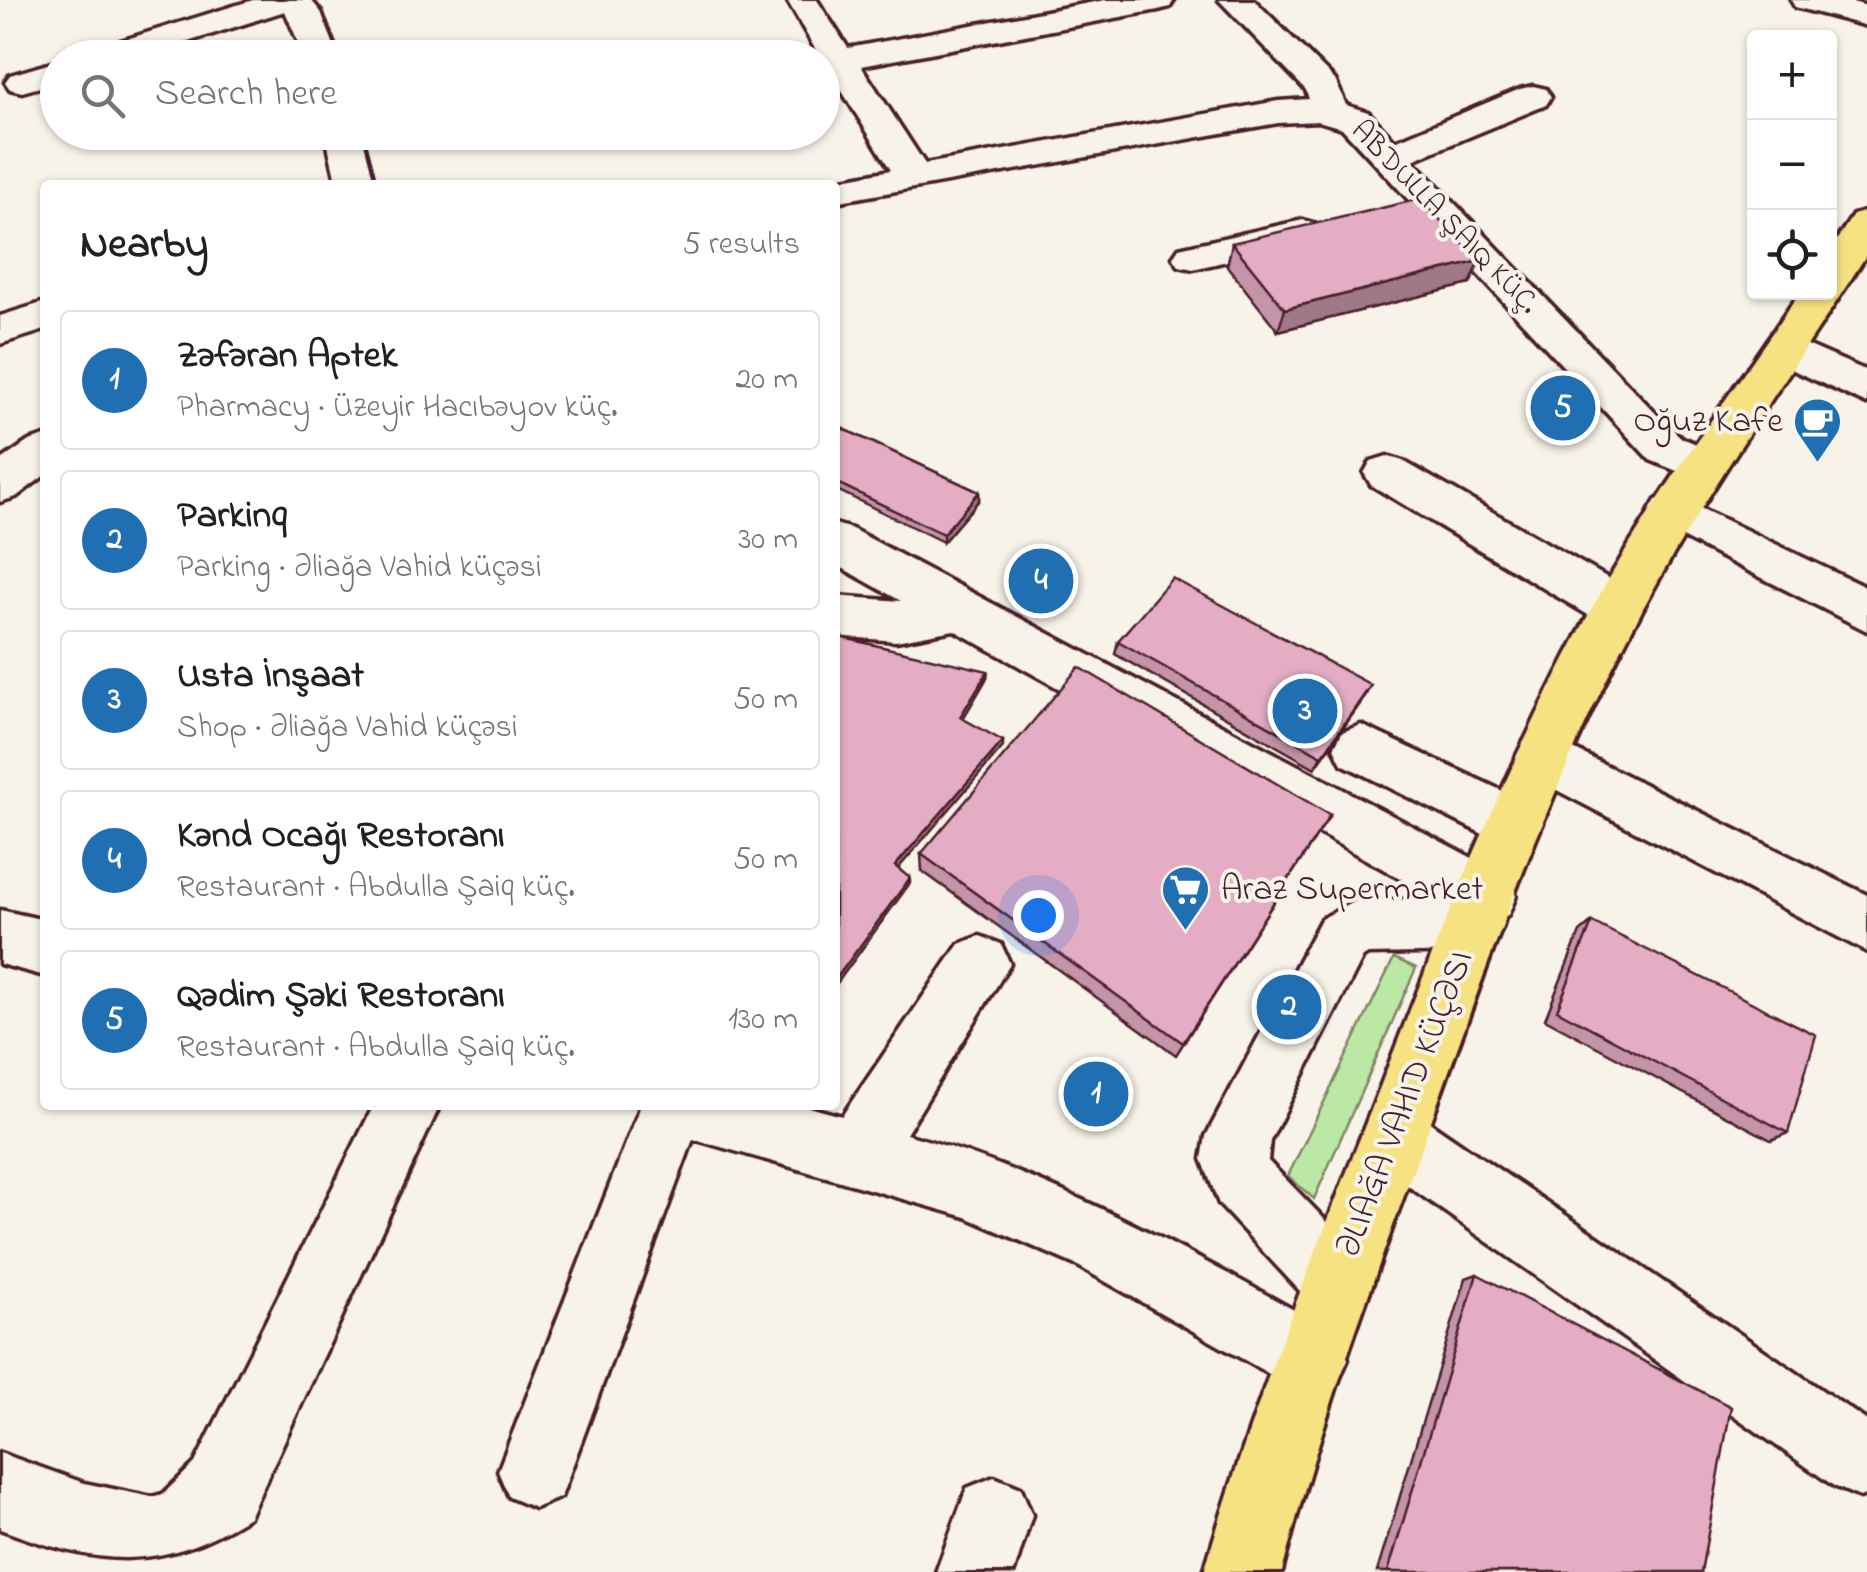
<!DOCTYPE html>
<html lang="en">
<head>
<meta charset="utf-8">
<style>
  body { margin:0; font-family:"Indie Flower",sans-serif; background:#f2f2f2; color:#202124 }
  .controls { position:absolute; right:30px; top:30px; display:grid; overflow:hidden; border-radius:10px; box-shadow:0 2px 8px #0004 }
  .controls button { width:90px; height:90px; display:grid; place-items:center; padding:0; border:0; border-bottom:2px solid #e0e0e0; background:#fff; color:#202124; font:50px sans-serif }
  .you { position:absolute; left:1038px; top:915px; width:35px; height:35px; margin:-25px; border:8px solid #fff; border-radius:50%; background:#1a73e8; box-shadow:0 0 0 15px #1a73e833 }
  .badge { display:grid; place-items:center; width:65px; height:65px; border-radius:50%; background:#1f6fb2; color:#fff; font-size:32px; font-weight:700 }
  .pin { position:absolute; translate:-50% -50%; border:5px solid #fff; box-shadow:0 2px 10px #0006 }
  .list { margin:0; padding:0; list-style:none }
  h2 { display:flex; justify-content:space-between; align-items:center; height:130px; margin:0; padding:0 40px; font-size:42px }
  h2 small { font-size:32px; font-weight:400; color:#757577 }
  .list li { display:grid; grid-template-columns:65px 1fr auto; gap:30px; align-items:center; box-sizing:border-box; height:140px; margin:0 20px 20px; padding:0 20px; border:2px solid #e0e0e0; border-radius:10px }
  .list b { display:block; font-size:38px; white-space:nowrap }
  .list p { margin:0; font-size:32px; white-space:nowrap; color:#757577 }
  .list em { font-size:32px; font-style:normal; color:#757577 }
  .icon { flex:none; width:55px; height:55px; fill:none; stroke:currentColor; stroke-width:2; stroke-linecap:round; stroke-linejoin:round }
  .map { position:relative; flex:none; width:1867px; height:1572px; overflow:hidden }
  .search { position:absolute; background:#fff; box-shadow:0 2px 8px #0004; left:40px; top:40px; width:800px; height:110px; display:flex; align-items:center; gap:25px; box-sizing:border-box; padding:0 35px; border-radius:55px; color:#757577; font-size:38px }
  .panel { position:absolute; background:#fff; box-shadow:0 2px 8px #0004; left:40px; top:180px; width:800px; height:930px; border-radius:10px }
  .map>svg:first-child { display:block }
  .green { fill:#bce8a5; stroke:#838468; stroke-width:2.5 }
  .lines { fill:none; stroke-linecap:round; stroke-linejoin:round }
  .minor-casing { stroke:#4a1f2b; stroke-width:7 }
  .major-casing { stroke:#4a1f2b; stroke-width:7 }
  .minor { fill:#f7f3e8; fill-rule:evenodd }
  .major { fill:#f7e281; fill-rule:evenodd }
  .wall { fill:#c495a8; stroke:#4a1f2b; stroke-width:2.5 }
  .shaded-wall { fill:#a07988; stroke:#4a1f2b; stroke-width:2.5 }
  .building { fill:#e4adc3; stroke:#4a1f2b; stroke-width:2.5 }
  .labels { text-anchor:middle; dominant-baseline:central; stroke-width:8; stroke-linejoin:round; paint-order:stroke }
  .far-street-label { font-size:30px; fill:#4a1f2b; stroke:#f7f3e8 }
  .poi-label { font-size:35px; fill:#4a1f2b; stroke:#f7f3e8; text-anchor:end }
  .street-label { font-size:35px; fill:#4a1f2b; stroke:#f7f3e8 }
</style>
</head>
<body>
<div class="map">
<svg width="1867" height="1572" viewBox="0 0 1867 1572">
  <rect width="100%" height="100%" fill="#f7f3e8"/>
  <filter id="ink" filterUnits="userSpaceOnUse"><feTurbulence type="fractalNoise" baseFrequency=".01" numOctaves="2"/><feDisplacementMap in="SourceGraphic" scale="20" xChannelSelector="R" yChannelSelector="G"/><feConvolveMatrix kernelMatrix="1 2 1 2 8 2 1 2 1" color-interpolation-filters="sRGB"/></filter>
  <g filter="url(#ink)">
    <path class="green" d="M 1394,958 L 1416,968 L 1314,1199 L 1288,1176 Z"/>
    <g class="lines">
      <defs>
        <path id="minor" d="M 253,0 L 311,0 L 321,12 L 339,58 L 305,58 L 285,11 L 137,58 L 83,58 L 88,51 Z
          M 787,0 L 817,0 L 848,48 L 1105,0 L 1174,0 L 1170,7 L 1158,10 L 861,66 L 925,164 L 1278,101 L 1309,99 L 1306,90 L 1219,0 L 1254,0 L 1335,80 L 1346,105 L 1368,112 L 1395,141 L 1520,89 L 1533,86 L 1546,89 L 1551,97 L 1546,105 L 1413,160 L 1662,420 L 1682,438 L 1720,454 L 1727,466 L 1720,478 L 1704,482 L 1650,460 L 1342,128 L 1318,121 L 1278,123 L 835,202 L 835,185 L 822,183 L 891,170 L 830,72 L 822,73 L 822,58 L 809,58 L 818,54 Z
          M 1791,0 L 1845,0 L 1867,6 L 1867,26 L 1795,7 Z
          M 58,61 L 58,82 L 22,92 L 10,89 L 5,82 L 10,75 Z
          M 325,132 L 361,132 L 375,185 L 337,185 Z
          M 1303,220 L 1317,224 L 1323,232 L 1317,240 L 1193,269 L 1179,266 L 1173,257 L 1179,248 Z
          M 45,302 L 45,330 L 0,344 L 0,316 Z
          M 1784,335 L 1867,371 L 1867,404 L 1769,359 L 1763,349 L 1769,339 Z
          M 45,436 L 45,475 L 16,497 L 0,502 L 0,461 L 29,441 Z
          M 1387,456 L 1403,461 L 1636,594 L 1643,608 L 1636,622 L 1618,627 L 1600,622 L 1371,485 L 1364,473 L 1371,461 Z
          M 1673,495 L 1867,588 L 1867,631 L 1656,524 L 1649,512 L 1656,500 Z
          M 835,524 L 852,529 L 1508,877 L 1516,896 L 1508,915 L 1500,917 L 1503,925 L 1495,944 L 1474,952 L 1368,954 L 1363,957 L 1270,1141 L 1268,1161 L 1362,1258 L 1373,1282 L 1362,1306 L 1338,1317 L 1314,1306 L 1219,1204 L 1202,1159 L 1206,1136 L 1321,919 L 1357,900 L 1437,899 L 954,630 L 896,641 L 835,636 L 835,596 L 901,601 L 835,564 Z
          M 1361,725 L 1535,806 L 1543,823 L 1535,840 L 1515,847 L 1495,840 L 1342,764 L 1334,748 L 1342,732 Z
          M 1543,734 L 1867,895 L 1867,952 L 1524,773 L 1516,757 L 1524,741 Z
          M 0,910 L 45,920 L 45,976 L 0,964 Z
          M 980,936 L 1001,944 L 1010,964 L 906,1134 C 1060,1177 1198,1257 1337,1334 L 1348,1359 L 1337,1384 L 1312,1395 L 1287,1384 L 1078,1266 L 966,1217 L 693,1139 L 561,1497 L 535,1508 L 509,1497 L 498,1471 L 641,1105 L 801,1105 L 842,1116 L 959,944 Z
          M 1393,1104 L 1416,1113 L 1867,1421 L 1867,1494 L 1860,1497 L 1834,1486 L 1370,1159 L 1361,1136 L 1370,1113 Z
          M 374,1105 L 440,1105 L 249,1517 C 161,1572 102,1567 0,1529 L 0,1453 L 84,1483 L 152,1497 L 163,1494 L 195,1463 Z
          M 994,1477 L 1021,1488 L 1032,1515 L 1014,1572 L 936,1572 L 967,1488 Z"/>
        <path id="major" d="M 1867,211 L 1867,254 C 1794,369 1709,486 1642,610 C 1556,770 1495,942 1434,1113 C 1379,1265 1322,1415 1282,1572 L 1204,1572 C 1249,1417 1309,1268 1368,1118 C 1437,940 1506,761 1600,594 C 1660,489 1732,392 1800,292 L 1830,292 L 1830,250 L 1853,215 Z"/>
      </defs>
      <use href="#minor" class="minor-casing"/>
      <use href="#major" class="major-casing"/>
      <use href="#minor" class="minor"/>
      <use href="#major" class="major"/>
    </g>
    <path class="wall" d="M 1232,243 L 1480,261 L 1470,284 L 1278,331 L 1227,266 Z
      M 835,425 L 979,492 L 979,500 L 943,542 L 835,489 Z
      M 1118,641 L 1364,698 L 1315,768 L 1115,654 Z
      M 1330,815 L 1176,1055 L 922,871 L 921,854 Z
      M 1592,922 L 1788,1133 L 1771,1140 L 1545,1019 L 1580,932 Z
      M 1477,1274 L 1701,1572 L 1377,1572 L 1466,1278 Z"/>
    <path class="shaded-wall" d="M 1480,261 L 1470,284 L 1278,331 L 1285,309 Z
      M 979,492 L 979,500 L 943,542 L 943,534 Z
      M 988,671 L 987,678 L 960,724 L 960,717 Z
      M 1371,685 L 1364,698 L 1315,768 L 1322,756 Z
      M 1003,741 L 1003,747 L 896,871 L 895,866 Z
      M 910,878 L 910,883 L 835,986 L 835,980 Z"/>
    <path class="building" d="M 1420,199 L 1480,261 L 1285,309 L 1232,243 Z
      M 835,425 L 979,492 L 943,534 L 835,482 Z
      M 1172,578 L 1371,685 L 1322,756 L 1118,641 Z
      M 835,636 L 988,671 L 960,717 L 1003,741 L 895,866 L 910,878 L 835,980 Z
      M 1079,667 L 1330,815 L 1183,1043 L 921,854 Z
      M 1592,922 L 1816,1035 L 1788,1133 L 1557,1010 Z
      M 1477,1274 L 1731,1407 L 1701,1572 L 1388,1572 Z"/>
  </g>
  <defs>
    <symbol id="cafe-pin" viewBox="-11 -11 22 30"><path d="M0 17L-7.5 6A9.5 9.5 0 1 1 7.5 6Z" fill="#1f6fb2" stroke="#f7f3e8"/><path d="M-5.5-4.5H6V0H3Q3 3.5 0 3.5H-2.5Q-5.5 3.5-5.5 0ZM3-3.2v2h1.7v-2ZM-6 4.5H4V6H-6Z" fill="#fff"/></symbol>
    <symbol id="supermarket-pin" viewBox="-11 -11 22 30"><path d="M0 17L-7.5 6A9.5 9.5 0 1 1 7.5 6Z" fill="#1f6fb2" stroke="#f7f3e8"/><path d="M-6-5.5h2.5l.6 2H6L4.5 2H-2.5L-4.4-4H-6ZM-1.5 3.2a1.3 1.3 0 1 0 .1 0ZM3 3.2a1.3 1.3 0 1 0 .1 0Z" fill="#fff"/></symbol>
  </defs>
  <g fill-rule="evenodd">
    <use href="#cafe-pin" x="1790" y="394" width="55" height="75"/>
    <use href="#supermarket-pin" x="1158" y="862" width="55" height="75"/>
  </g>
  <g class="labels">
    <g class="far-street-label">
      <text transform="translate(1444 218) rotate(46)">ABDULLA ŞAIQ KÜÇ.</text>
    </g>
    <g class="poi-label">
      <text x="1783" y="422">Oğuz Kafe</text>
      <text x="1221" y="890" text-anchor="start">Araz Supermarket</text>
    </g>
    <g class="street-label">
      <text transform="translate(1406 1104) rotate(-69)">ƏLIAĞA VAHID KÜÇƏSI</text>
    </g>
  </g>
</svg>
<div class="controls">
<button>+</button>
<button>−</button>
<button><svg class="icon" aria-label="locate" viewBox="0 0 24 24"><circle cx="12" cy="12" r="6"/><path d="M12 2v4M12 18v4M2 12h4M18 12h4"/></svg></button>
</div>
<div class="you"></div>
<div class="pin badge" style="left:1096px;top:1094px">1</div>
<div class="pin badge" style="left:1289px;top:1007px">2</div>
<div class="pin badge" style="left:1305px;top:711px">3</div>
<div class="pin badge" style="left:1041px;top:581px">4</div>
<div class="pin badge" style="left:1563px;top:408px">5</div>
<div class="search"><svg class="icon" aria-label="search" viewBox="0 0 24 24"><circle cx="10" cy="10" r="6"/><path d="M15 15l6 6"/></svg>Search here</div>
<section class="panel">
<h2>Nearby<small>5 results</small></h2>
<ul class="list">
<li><span class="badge">1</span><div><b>Zəfəran Aptek</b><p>Pharmacy · Üzeyir Hacıbəyov küç.</p></div><em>20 m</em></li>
<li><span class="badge">2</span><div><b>Parkinq</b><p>Parking · Əliağa Vahid küçəsi</p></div><em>30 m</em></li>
<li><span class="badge">3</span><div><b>Usta İnşaat</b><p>Shop · Əliağa Vahid küçəsi</p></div><em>50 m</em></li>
<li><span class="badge">4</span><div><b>Kənd Ocağı Restoranı</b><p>Restaurant · Abdulla Şaiq küç.</p></div><em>50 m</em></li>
<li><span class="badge">5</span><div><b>Qədim Şəki Restoranı</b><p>Restaurant · Abdulla Şaiq küç.</p></div><em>130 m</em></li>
</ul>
</section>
</div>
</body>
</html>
